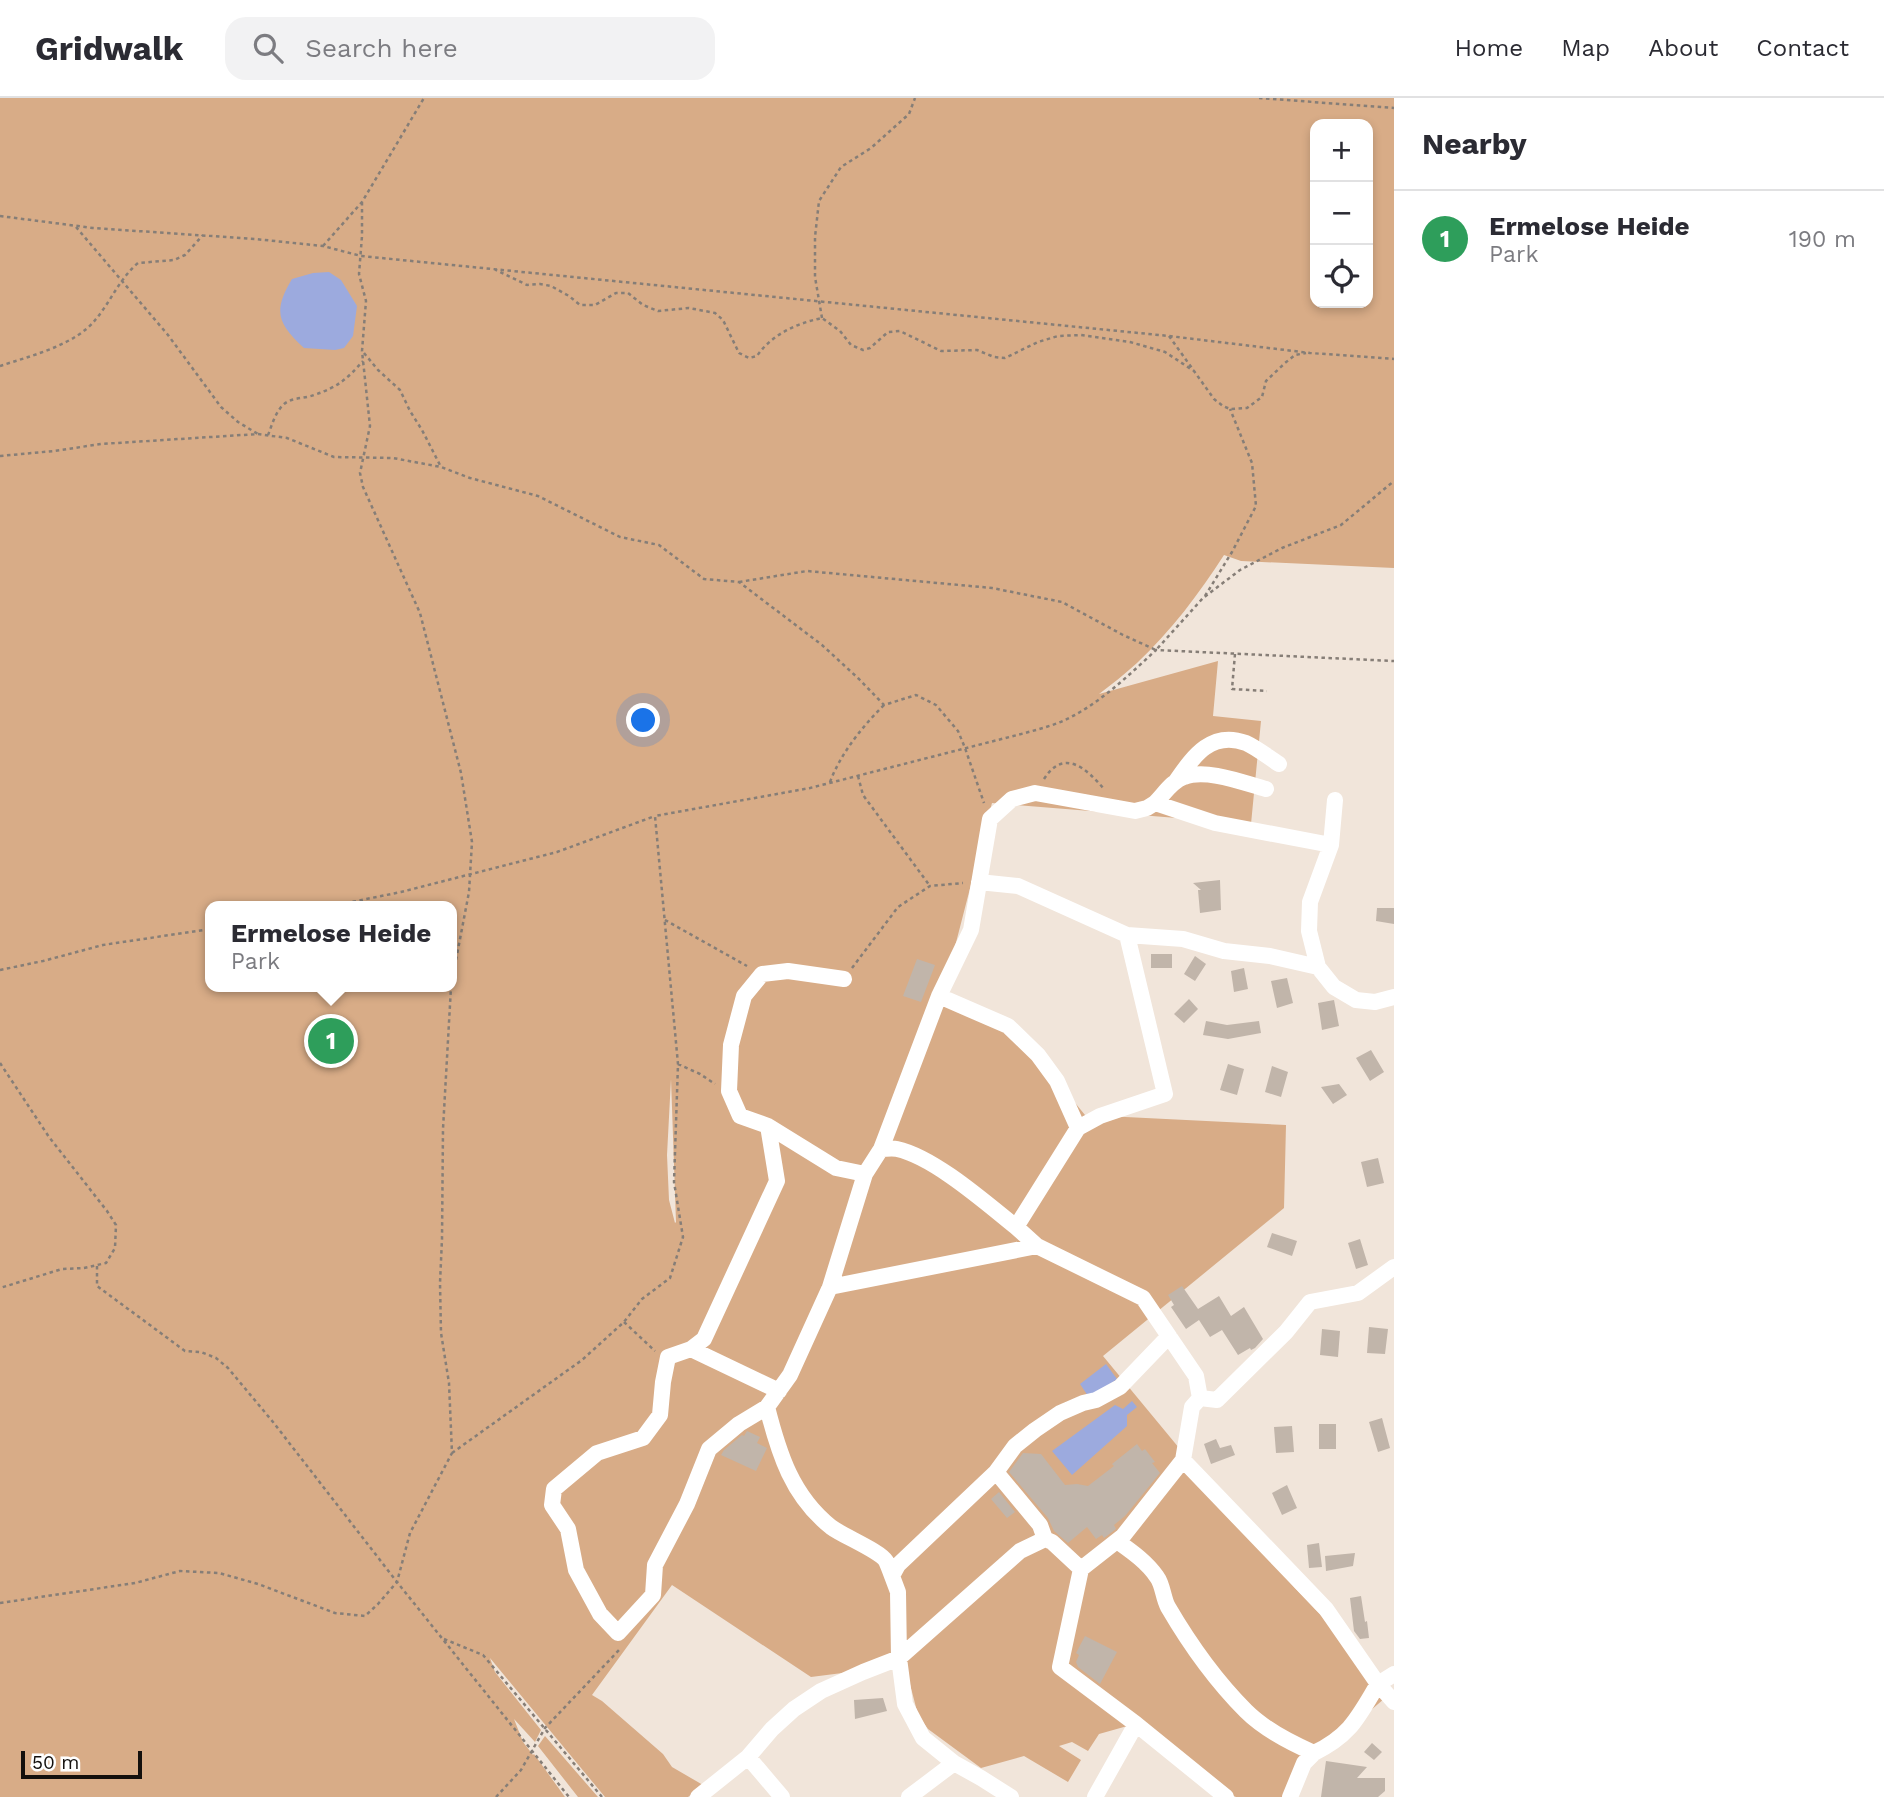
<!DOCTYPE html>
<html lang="en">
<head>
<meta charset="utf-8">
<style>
  body { margin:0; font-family:"Work Sans",sans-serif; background:#f2f2f3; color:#2b2b33 }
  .controls { position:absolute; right:21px; top:21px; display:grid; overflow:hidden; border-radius:14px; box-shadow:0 4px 10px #0003 }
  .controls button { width:63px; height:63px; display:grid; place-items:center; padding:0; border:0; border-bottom:2px solid #e1e1e2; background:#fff; color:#2b2b33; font:35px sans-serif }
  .scale { position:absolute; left:21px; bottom:18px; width:121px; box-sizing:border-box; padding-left:7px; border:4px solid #14100d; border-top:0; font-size:19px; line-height:24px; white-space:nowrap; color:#14100d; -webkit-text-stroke:5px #fff; paint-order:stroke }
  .you { position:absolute; left:644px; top:623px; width:24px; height:24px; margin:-18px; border:5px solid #fff; border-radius:50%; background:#1a73e8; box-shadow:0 0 0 10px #1a73e833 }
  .badge { display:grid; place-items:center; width:46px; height:46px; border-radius:50%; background:#ea580c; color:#fff; font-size:23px; font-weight:700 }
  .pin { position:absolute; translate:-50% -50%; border:4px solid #fff; box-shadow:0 2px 7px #0006 }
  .popup { position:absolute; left:205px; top:803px; width:252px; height:91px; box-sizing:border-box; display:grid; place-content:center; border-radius:14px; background:#fff; filter:drop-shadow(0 2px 5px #0005); font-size:23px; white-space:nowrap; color:#7c7c81 }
  .popup b { font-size:26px; color:#2b2b33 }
  .popup::after { content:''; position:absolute; left:50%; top:100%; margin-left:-14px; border:14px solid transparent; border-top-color:#fff }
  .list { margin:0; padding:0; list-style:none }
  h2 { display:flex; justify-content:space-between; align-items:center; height:91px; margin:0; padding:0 28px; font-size:30px }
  h2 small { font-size:23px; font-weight:400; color:#7c7c81 }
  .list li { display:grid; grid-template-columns:46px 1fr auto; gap:21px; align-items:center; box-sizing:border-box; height:98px; padding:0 28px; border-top:2px solid #e1e1e2 }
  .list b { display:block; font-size:26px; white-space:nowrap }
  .list p { margin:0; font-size:23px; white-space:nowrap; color:#7c7c81 }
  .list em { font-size:23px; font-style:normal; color:#7c7c81 }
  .icon { flex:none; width:38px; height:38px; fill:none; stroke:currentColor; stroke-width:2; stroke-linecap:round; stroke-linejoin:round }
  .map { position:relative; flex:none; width:1394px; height:1699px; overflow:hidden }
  header { display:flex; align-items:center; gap:42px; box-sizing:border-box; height:98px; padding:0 35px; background:#fff; border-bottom:2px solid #e1e1e2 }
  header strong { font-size:33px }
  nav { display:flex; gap:38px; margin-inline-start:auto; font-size:24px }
  .search { width:490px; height:63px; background:#f2f2f3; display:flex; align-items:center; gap:18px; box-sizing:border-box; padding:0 24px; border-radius:21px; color:#7c7c81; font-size:26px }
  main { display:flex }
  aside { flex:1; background:#fff }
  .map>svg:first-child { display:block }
  .green { fill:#d8ac87; fill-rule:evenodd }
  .water { fill:#9caade }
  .building { fill:#c1b5aa }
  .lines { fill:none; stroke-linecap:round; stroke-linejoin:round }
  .path { stroke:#867e77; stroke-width:2.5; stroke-dasharray:3.5 3.5; stroke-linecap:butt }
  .minor { stroke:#fff; stroke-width:16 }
</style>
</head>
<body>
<header>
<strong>Gridwalk</strong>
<div class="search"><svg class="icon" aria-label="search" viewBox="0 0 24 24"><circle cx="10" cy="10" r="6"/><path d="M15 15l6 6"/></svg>Search here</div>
<nav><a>Home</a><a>Map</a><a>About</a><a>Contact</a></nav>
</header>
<main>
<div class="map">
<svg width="1394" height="1699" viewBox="0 0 1394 1699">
  <rect width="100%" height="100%" fill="#f1e5da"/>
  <path class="green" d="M 0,0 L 1394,0 L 1394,470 L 1241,463 L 1224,457 C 1199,496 1171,533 1137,565 C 1125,576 1112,586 1099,596 L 1218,563 L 1213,618 L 1261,623 L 1251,726 L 992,705 L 943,895 L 1013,929 L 1085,1017 L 1286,1027 L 1284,1110 L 1103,1258 L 1294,1489 L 1330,1527 L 1385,1600 L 1311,1664 L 1289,1699 L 1236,1699 L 1224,1693 L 1138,1625 L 1099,1636 L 1088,1653 L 1072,1644 L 1059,1648 L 1081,1662 L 1068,1684 L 1024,1658 L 981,1670 L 928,1631 L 918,1617 L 905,1567 L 811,1579 L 672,1487 L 592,1597 L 602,1603 L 663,1656 L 672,1669 L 703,1687 L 688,1699 L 605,1699 L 490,1560 L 495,1574 L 541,1632 L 535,1644 L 514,1621 L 523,1644 L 533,1657 L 534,1656 L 565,1699 L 0,1699 ZM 1315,26 L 1368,26 L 1368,205 L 1315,205 ZM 210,808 L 452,808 L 452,889 L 210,889 ZM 671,981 L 676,1124 L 675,1125 L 669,1102 L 667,1057 Z
    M 545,1638 L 598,1699 L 578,1699 L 538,1648 Z"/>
  <path class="water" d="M 329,174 L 341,182 L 357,208 L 353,238 L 344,250 L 335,252 L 304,250 C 277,225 273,213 292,181 L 313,175 Z
    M 1106,1266 L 1117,1281 L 1090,1301 L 1080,1286 Z
    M 1132,1303 L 1137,1309 L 1127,1317 L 1127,1328 L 1072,1377 L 1052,1353 L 1115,1307 L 1123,1311 Z"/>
  <path class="building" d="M 1220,782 L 1221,812 L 1200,815 L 1198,792 L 1201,792 L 1193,785 Z
    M 1377,810 L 1394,810 L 1394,826 L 1376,823 Z
    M 1151,856 L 1172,856 L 1172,870 L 1151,870 Z
    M 1195,858 L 1206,866 L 1195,883 L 1184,876 Z
    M 917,861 L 935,867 L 921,904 L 903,898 Z
    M 1244,870 L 1248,891 L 1234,894 L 1231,873 Z
    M 1287,880 L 1293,905 L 1277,910 L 1271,883 Z
    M 1189,901 L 1198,911 L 1184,925 L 1174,916 Z
    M 1334,902 L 1339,928 L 1322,932 L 1318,905 Z
    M 1206,923 L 1227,927 L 1259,923 L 1261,935 L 1228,941 L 1203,937 Z
    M 1371,952 L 1384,974 L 1370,983 L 1356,960 Z
    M 1228,966 L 1244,971 L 1237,997 L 1220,992 Z
    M 1272,968 L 1288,974 L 1281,999 L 1265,994 Z
    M 1339,986 L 1347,997 L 1333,1006 L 1321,989 Z
    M 1378,1060 L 1384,1085 L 1367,1089 L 1361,1064 Z
    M 1272,1135 L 1297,1143 L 1292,1158 L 1267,1149 Z
    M 1360,1141 L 1368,1167 L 1356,1171 L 1348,1145 Z
    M 1182,1188 L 1198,1211 L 1219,1198 L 1231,1218 L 1244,1209 L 1263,1241 L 1255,1250 L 1251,1252 L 1250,1250 L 1238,1257 L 1222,1232 L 1210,1239 L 1199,1222 L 1186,1231 L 1171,1209 L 1174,1207 L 1168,1197 Z
    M 1369,1229 L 1388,1231 L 1385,1256 L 1367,1255 Z
    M 1322,1231 L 1340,1233 L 1338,1259 L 1320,1257 Z
    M 1382,1320 L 1390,1350 L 1378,1354 L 1369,1324 Z
    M 1319,1326 L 1336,1326 L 1336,1351 L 1319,1351 Z
    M 1292,1328 L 1294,1354 L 1276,1355 L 1274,1329 Z
    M 747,1333 L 760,1339 L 757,1345 L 767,1350 L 756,1373 L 721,1357 L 724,1352 L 742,1337 L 744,1338 Z
    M 1216,1341 L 1220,1350 L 1231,1347 L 1235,1357 L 1211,1366 L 1204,1346 Z
    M 1137,1346 L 1142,1353 L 1145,1351 L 1155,1364 L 1152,1365 L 1160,1375 L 1125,1418 L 1114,1427 L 1116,1431 L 1104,1440 L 1102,1437 L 1096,1441 L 1087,1429 L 1068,1445 L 1054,1433 L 1048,1420 L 1009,1374 L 1023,1355 L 1041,1356 L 1065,1387 L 1077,1386 L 1088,1388 L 1114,1368 L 1112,1366 Z
    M 1287,1387 L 1297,1410 L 1282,1417 L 1272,1395 Z
    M 999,1394 L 1015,1414 L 1007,1420 L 991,1401 Z
    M 1319,1445 L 1322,1469 L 1309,1470 L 1307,1447 Z
    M 1355,1455 L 1353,1468 L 1326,1473 L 1325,1458 Z
    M 1361,1498 L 1365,1524 L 1367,1523 L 1369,1540 L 1360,1541 L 1354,1533 L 1350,1500 Z
    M 1085,1538 L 1117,1554 L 1100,1586 L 1078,1569 L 1076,1564 L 1079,1557 L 1076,1555 Z
    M 883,1600 L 887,1613 L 855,1621 L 854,1602 Z
    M 1372,1645 L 1382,1654 L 1374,1662 L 1364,1654 Z
    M 1326,1663 L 1367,1669 L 1357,1680 L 1385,1680 L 1385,1693 L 1378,1699 L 1321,1699 Z"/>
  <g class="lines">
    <path class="path" d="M 1259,0 L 1394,10
      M 362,104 L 362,138 L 359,176 L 366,203 L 362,253 L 370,328 L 360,375 L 363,389 L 420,515 L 461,675 L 472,744 L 469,794 L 452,883
      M 0,118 L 93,130 L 255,141 L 323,148 L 361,158 L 1169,238 L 1310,255 L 1394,261
      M 76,129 L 168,237 L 221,309 L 238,324 L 258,336
      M 323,148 L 362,104 L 424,0
      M 494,171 L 527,187 L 540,186 L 551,188 L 569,198 L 580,207 L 595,207 L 616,195 L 628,195 L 643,207 L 658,213 L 689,210 L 715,215 L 723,222 L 739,255 L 749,260 L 757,258 C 771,237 797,225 822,220 L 840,233 L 851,247 L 863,252 L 870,250 L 888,234 L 900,233 L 941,253 L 977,252 L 994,259 L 1005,260 L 1038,244 L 1058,238 L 1081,237 L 1130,244 L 1165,254 L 1194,273
      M 822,220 L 815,179 L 815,139 L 819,103 L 841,69 L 871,50 L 909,16 L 915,0
      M 1169,238 L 1214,301 L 1223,308 L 1230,311 L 1247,310 L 1262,299 L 1266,283 L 1285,265 L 1295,257 L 1306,255
      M 364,255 L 378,272 L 400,292 L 410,313 L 422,332 L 441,369
      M 0,268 C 30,258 76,247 96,221 C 111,203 120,180 138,165 L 174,162 L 185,157 L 203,137
      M 268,337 C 272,327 275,315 283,307 C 291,299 304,301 314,297 C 338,289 347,281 363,263
      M 0,358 L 54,353 L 101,346 L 258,336 L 287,340 L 334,359 L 393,360 L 441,369 L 470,380 L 538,398 L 620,439 L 659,447 L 704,481 L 739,484 L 822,547 L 859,581 L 884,607 L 916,597 L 936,607 L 958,633 L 965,650 L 984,705
      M 739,484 L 807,473 L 992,490 L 1062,504 L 1123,537 L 1156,552 L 1203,500 L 1240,472 L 1282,450 L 1341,427 L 1394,383
      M 1205,498 L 1232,454 L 1256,408 L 1252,365 L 1230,311
      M 1235,556 L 1232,591 L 1267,593
      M 858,678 L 863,697 L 930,788
      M 1044,681 C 1064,650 1086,670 1104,691
      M 830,684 C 841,655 862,629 884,607
      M 332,808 L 401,794 L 557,754 L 655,718
      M 665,822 L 747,868
      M 852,870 L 898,809 L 930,788 L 963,785
      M 0,872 L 43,863 L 103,847 L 210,831
      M 0,965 L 49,1039 L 107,1113 L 116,1127 L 115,1150 L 106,1165 L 84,1170 L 62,1171 L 0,1190
      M 678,966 L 700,976 L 715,986
      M 97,1168 L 97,1188 L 185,1253 L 201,1254 L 216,1260 L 228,1270 L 273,1324 L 397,1484 L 569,1699
      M 624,1224 L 655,1253
      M 452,1355 L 582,1262 L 624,1224 L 642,1201 L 670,1180 L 683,1139 L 674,1084 L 678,966 L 655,718 L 810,690 L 1025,635 C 1036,632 1047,629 1058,625 C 1095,610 1127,579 1156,552 L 1394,563
      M 0,1505 L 135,1485 L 180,1473 L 219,1475 L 258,1486 L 335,1515 L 365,1518 L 378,1506 L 397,1484 L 410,1435 L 452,1355 L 449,1285 L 441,1235 L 440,1185 L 442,1141 L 443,1031 L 451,889
      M 444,1541 L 483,1557 L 602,1699
      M 496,1699 L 521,1672 L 545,1630 L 620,1551"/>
    <path class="minor" d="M 1176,683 C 1193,659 1211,632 1246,645 C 1257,650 1268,659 1279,666
      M 1155,705 C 1164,696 1172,683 1184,679 C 1206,670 1244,685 1266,691
      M 979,784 L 1018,788 L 1127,837 L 1183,841 L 1224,853 L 1270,858 L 1318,869 L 1334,889 L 1356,902 L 1375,904 L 1394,899
      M 1127,837 L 1165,996 L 1100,1018 L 1078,1030 L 1016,1129 L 1037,1148 L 1143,1200 L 1196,1278 L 1200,1300
      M 1318,869 L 1309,833 L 1310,804 L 1331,747 L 1335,702
      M 844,881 L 788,873 L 762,876 L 744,898 L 731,947 L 729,993 L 740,1018 L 768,1028 L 836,1070 L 865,1076
      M 939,898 L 1008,928 L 1038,957 L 1057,983 L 1078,1030
      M 881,1051 C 886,1051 892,1050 897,1051 C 934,1059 986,1105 1016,1129
      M 830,1189 L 1037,1148
      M 691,1251 L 704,1241 L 777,1083 L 768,1028
      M 779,1293 L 691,1251 L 668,1259 L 663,1284 L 660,1317 L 643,1340 L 597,1355 L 554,1391 L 552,1407 L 568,1431 L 576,1472 L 600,1516 L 618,1535 L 653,1497 L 655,1467 L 687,1406 L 709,1351 L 739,1326 L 767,1309 L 790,1277 L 830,1189 L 865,1076 L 881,1051 L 886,1038 L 939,898 L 971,832 L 990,721 L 1012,701 L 1035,695 L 1135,713 L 1147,710 L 1155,705 L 1215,725 L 1331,747
      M 767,1309 C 779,1356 792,1398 831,1429 C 843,1438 880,1453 886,1463 C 888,1467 890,1473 892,1478
      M 1183,1362 L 1326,1511 L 1378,1586 L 1394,1576
      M 996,1374 L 1040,1427 L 1045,1441
      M 1117,1443 C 1131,1453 1147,1464 1157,1479 C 1163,1487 1163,1500 1168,1509 C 1189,1545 1216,1583 1246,1613 C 1264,1631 1291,1645 1314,1655 C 1351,1637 1358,1619 1378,1586 L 1394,1604
      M 748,1659 L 782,1699
      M 698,1699 L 748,1659 L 772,1631 L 794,1611 L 821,1593 L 863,1574 L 899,1560 L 1020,1453 L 1045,1441 L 1052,1444 L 1081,1471
      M 909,1699 L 954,1665
      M 1011,1699 L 981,1680 L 954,1665 L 923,1640 L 905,1606 L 899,1560 L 898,1494 L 892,1478 L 898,1467 L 996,1374 L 1015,1348 L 1035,1332 L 1060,1315 L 1083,1305 L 1096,1302 L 1120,1289 L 1169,1238
      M 1095,1699 L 1136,1626
      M 1226,1699 L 1136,1626 L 1060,1569 L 1081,1471 L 1123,1438 L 1183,1362 L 1192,1309 L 1200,1300 L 1217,1302 L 1286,1234 L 1310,1204 L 1358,1195 L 1394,1169
      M 1290,1699 L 1304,1665 L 1314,1655"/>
  </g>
</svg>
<div class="controls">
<button>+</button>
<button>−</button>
<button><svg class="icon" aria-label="locate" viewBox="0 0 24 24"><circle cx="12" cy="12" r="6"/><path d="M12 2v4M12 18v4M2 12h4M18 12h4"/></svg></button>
</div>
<div class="scale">50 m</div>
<div class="you"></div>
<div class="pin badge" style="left:331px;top:943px;background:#2e9e5b">1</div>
<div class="popup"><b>Ermelose Heide</b>Park</div>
</div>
<aside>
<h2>Nearby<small></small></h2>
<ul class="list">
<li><span class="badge" style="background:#2e9e5b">1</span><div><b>Ermelose Heide</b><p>Park</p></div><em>190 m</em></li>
</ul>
</aside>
</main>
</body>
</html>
